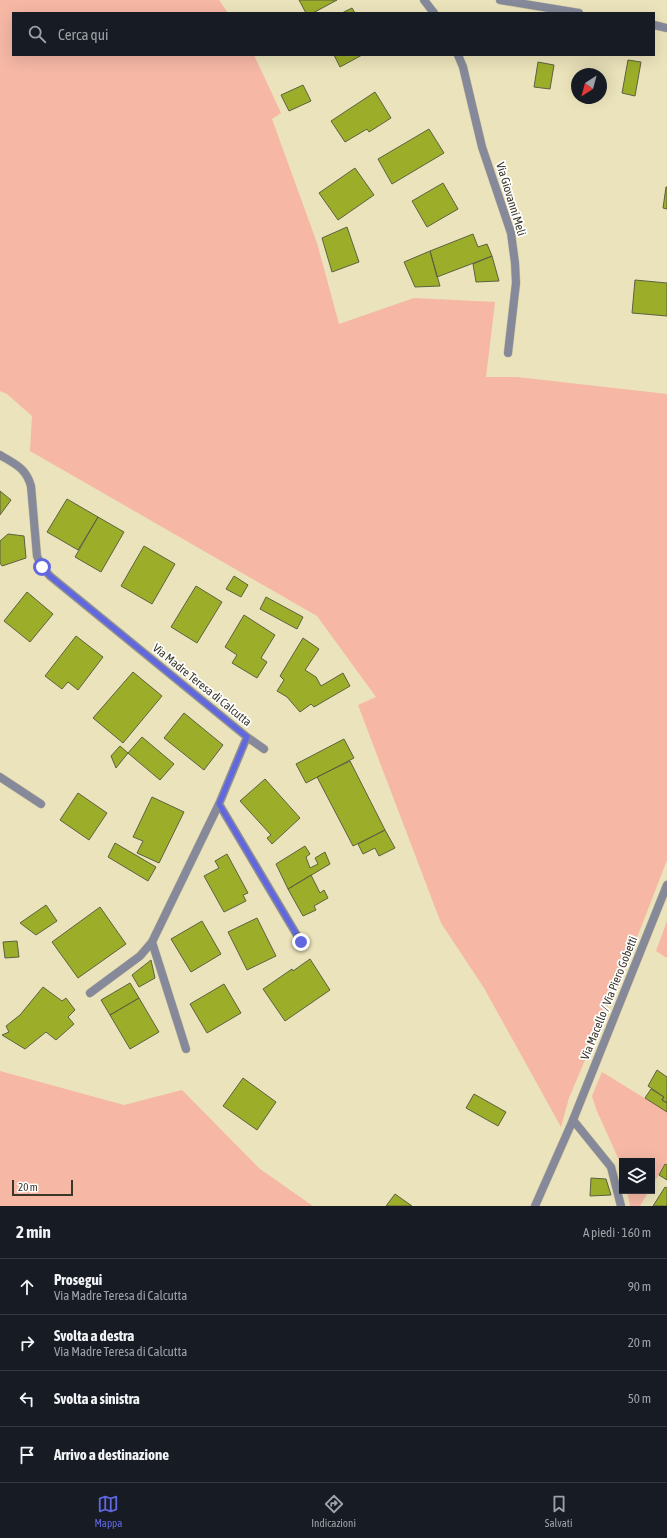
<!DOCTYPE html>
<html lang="it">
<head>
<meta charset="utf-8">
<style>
  body { margin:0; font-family:"Asap Condensed",sans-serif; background:#242831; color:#f1f3f6 }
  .controls { position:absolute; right:12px; bottom:12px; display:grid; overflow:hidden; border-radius:0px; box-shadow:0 4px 16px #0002 }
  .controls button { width:36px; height:36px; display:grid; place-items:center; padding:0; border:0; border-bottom:1px solid #363941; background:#171b24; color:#f1f3f6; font:20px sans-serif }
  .compass { position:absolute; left:571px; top:68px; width:36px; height:36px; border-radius:50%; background:#171b24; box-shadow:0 4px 16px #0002; rotate:216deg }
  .scale { position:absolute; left:12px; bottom:10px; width:61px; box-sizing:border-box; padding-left:4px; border:2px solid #3a3728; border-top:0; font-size:11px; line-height:14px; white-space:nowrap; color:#3a3728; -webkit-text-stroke:3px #fff; paint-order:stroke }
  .stop { position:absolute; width:12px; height:12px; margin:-9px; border:3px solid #6167df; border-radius:50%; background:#fff }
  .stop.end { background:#6167df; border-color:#fff; box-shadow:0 1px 4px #0008 }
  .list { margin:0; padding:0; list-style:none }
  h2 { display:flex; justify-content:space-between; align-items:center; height:52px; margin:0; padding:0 16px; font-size:17px }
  h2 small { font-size:13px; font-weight:400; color:#9ea1a6 }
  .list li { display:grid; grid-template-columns:26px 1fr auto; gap:12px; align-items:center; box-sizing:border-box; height:56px; padding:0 16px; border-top:1px solid #363941 }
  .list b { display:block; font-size:15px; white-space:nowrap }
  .list p { margin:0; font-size:13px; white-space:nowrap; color:#9ea1a6 }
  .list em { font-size:13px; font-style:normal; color:#9ea1a6 }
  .icon { flex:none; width:22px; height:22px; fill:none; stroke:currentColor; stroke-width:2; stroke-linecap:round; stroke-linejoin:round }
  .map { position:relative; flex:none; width:667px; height:1206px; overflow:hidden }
  .search { position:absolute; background:#171b24; box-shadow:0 4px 16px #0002; left:12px; right:12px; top:12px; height:44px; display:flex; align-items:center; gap:10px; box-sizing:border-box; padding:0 14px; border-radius:0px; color:#9ea1a6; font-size:15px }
  .sheet { height:276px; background:#171b24 }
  nav { display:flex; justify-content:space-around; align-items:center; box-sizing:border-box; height:56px; border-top:1px solid #363941; background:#171b24; font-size:11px; color:#9ea1a6 }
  nav a { display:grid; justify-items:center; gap:2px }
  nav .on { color:#6167df }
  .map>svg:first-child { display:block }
  .green { fill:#f6b7a5 }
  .building { fill:#9cad2a; stroke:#5c6240 }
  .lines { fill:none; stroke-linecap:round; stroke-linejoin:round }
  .service-casing { stroke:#c8c19e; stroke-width:9 }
  .minor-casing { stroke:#c8c19e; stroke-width:9 }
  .tertiary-casing { stroke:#c8c19e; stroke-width:9 }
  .service { stroke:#868999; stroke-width:8 }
  .minor { stroke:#868999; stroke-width:8 }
  .tertiary { stroke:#868999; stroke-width:8 }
  .route { stroke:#6167df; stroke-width:5 }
  .labels { text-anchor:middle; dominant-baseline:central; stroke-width:3.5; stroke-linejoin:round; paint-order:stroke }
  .street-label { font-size:12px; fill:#3a3728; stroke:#fff }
</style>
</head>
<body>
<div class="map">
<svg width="667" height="1206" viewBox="0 0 667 1206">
  <rect width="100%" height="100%" fill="#ebe3bb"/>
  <path class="green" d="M 0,0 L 219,0 L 228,13 L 13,13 L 13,55 L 254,55 L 281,113 L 272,119 L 317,243 L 339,324 L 414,298 L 495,302 L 486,377 L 517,377 L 667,394 L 667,860 L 640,930 L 569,1098 L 561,1127 L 484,988 L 441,923 L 358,705 L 376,697 L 317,616 L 30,451 L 32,416 L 7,394 L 0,391 Z
    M 667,921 L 667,958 L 656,951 Z
    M 0,1071 L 124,1105 L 182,1090 L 260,1169 L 313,1206 L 0,1206 Z
    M 602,1072 L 667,1112 L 667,1165 L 665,1164 L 652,1186 L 652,1161 L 622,1161 L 622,1171 L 619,1160 L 596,1109 L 592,1096 Z
    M 627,1191 L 649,1191 L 640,1206 L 630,1206 Z"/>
  <path class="building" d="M 299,0 L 337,0 L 313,13 L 306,13 Z
    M 352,8 L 355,13 L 342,13 Z
    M 334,55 L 362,55 L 340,67 Z
    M 628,60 L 641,62 L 635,96 L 622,93 Z
    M 538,62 L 554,65 L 550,89 L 534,87 Z
    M 303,85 L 311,101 L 289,111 L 281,95 Z
    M 375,92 L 391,118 L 369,132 L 367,129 L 345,142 L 331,121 Z
    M 429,129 L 444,153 L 392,184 L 378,159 Z
    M 355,168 L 374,195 L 338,220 L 319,193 Z
    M 443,183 L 458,209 L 427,227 L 412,201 Z
    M 666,187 L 667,187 L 667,209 L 663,208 Z
    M 347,227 L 359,262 L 332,272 L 322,238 Z
    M 473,234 L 478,247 L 487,244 L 492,256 L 437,277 L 430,251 Z
    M 430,251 L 440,286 L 415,287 L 404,262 Z
    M 492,256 L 499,281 L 476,282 L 473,264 Z
    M 635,280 L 667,283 L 667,316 L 632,313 Z
    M 0,491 L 11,500 L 0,515 Z
    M 67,499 L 98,517 L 78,550 L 47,532 Z
    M 98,517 L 124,532 L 101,572 L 75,557 Z
    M 8,534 L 24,536 L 26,558 L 2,566 L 0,563 L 0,541 Z
    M 144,546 L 175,564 L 152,604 L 121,586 Z
    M 234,576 L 248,585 L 241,597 L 226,589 Z
    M 196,586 L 222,602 L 197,643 L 171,627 Z
    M 27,592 L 53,614 L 30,642 L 4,621 Z
    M 266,597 L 303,617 L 297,629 L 260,609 Z
    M 244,615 L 275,635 L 261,658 L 267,662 L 257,678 L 232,663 L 237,655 L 225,647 Z
    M 76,636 L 103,657 L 78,690 L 68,682 L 62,689 L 45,676 Z
    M 303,638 L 319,649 L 305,670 L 316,677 L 321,686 L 343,673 L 350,686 L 314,707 L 311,704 L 300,712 L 287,697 L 277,691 L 284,680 L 280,676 Z
    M 133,672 L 162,696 L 123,743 L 93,718 Z
    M 184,713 L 223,745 L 204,770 L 164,738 Z
    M 142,737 L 174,764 L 160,780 L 128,753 Z
    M 344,739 L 354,758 L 306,783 L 296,764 Z
    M 120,746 L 128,753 L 116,768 L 111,756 Z
    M 350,761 L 385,830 L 353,846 L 317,777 Z
    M 265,779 L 300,818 L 272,844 L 267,838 L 271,835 L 240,801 Z
    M 78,793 L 107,813 L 89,840 L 60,820 Z
    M 152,797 L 184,812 L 159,863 L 137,853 L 143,841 L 133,837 Z
    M 385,830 L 395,848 L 379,856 L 375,848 L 363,854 L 358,844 Z
    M 115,843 L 156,867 L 148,881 L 108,857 Z
    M 305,846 L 310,854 L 306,857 L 310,868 L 318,864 L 315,858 L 325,852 L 330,864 L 288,889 L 276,864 Z
    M 227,854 L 248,893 L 243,895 L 246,901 L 224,912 L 204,876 L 219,868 L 215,861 Z
    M 311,875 L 320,893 L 324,890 L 328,898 L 314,906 L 316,910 L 303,916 L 288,889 Z
    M 46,905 L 57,921 L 36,935 L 20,923 Z
    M 100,907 L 126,944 L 78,978 L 52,942 Z
    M 257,918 L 276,956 L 247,970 L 228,932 Z
    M 202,921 L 221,954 L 191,972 L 171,939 Z
    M 17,941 L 19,957 L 5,958 L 3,942 Z
    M 310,959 L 330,990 L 285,1021 L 263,989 L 292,969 L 293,971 Z
    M 151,960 L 155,978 L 139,987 L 132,975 Z
    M 130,983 L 139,998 L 110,1015 L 101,1000 Z
    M 224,984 L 241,1013 L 207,1033 L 190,1004 Z
    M 43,987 L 62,1001 L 66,998 L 75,1010 L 68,1017 L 74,1024 L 56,1040 L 46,1032 L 25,1049 L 2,1035 L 9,1032 L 6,1026 L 20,1015 Z
    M 139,998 L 159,1032 L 130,1049 L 110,1015 Z
    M 657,1070 L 667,1077 L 667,1103 L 662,1100 L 664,1097 L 648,1086 Z
    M 243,1078 L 276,1102 L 257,1130 L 223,1106 Z
    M 651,1089 L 664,1097 L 662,1100 L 667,1103 L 667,1112 L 645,1098 Z
    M 474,1094 L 506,1112 L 498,1126 L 466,1108 Z
    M 665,1164 L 667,1165 L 667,1180 L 659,1175 Z
    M 591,1178 L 606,1179 L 611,1195 L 590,1196 Z
    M 665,1187 L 667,1188 L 667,1206 L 653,1206 Z
    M 395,1194 L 412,1206 L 386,1206 Z"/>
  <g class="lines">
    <defs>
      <path id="service" d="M 500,0 L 579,13
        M 654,25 L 667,28
        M 0,777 L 41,804"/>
      <path id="minor" d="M 424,0 L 434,13
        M 458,55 L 463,67 L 482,147 L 511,233 L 515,263 L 516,283 L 508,353
        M 0,455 C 15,464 26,468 31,486 L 37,556 L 42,567 L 50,576 L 247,737 L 219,804 L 152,942 L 140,956 L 90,993
        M 247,737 L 264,749
        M 219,804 L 301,942
        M 152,942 L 186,1049
        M 573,1120 L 611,1167 L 621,1206"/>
      <path id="tertiary" d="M 535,1206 L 573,1120 L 667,885"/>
    </defs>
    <use href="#service" class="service-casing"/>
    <use href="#minor" class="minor-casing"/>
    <use href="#tertiary" class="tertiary-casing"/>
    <use href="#service" class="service"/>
    <use href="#minor" class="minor"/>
    <use href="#tertiary" class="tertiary"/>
  </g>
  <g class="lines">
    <path class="route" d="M 42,567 L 50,576 L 247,737 L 219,804 L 301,942"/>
  </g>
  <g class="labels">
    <g class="street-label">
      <text transform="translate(511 199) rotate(73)">Via Giovanni Meli</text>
      <text transform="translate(202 685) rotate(39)">Via Madre Teresa di Calcutta</text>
      <text transform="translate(609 998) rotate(-68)">Via Macello / Via Piero Gobetti</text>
    </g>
  </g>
</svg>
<div class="controls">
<button><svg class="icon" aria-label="layers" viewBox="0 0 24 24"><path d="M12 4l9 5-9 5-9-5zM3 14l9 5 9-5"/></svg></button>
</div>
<svg class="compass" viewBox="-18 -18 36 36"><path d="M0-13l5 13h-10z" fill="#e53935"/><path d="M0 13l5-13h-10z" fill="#9ea1a6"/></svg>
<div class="scale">20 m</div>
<div class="stop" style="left:42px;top:567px"></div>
<div class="stop end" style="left:301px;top:942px"></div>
<div class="search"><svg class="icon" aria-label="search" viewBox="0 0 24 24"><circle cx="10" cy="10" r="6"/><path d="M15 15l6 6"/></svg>Cerca qui</div>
</div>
<section class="sheet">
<h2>2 min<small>A piedi · 160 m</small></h2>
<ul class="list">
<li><svg class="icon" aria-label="ahead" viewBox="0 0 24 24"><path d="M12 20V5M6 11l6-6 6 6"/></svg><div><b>Prosegui</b><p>Via Madre Teresa di Calcutta</p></div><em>90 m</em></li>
<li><svg class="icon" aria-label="right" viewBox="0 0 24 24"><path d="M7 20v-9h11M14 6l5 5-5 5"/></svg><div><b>Svolta a destra</b><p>Via Madre Teresa di Calcutta</p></div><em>20 m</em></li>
<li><svg class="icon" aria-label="left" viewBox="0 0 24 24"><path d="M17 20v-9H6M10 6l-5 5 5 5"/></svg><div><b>Svolta a sinistra</b></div><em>50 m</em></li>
<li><svg class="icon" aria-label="arrive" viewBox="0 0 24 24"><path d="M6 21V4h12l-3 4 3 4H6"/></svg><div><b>Arrivo a destinazione</b></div></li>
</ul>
</section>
<nav>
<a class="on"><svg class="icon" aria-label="map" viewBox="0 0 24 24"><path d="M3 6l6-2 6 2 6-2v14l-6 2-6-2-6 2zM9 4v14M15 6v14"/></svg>Mappa</a>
<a><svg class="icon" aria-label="directions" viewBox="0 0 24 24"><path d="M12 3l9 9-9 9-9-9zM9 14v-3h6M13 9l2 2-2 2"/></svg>Indicazioni</a>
<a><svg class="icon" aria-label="saved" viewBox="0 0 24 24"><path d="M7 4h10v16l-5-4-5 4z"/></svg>Salvati</a>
</nav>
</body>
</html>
